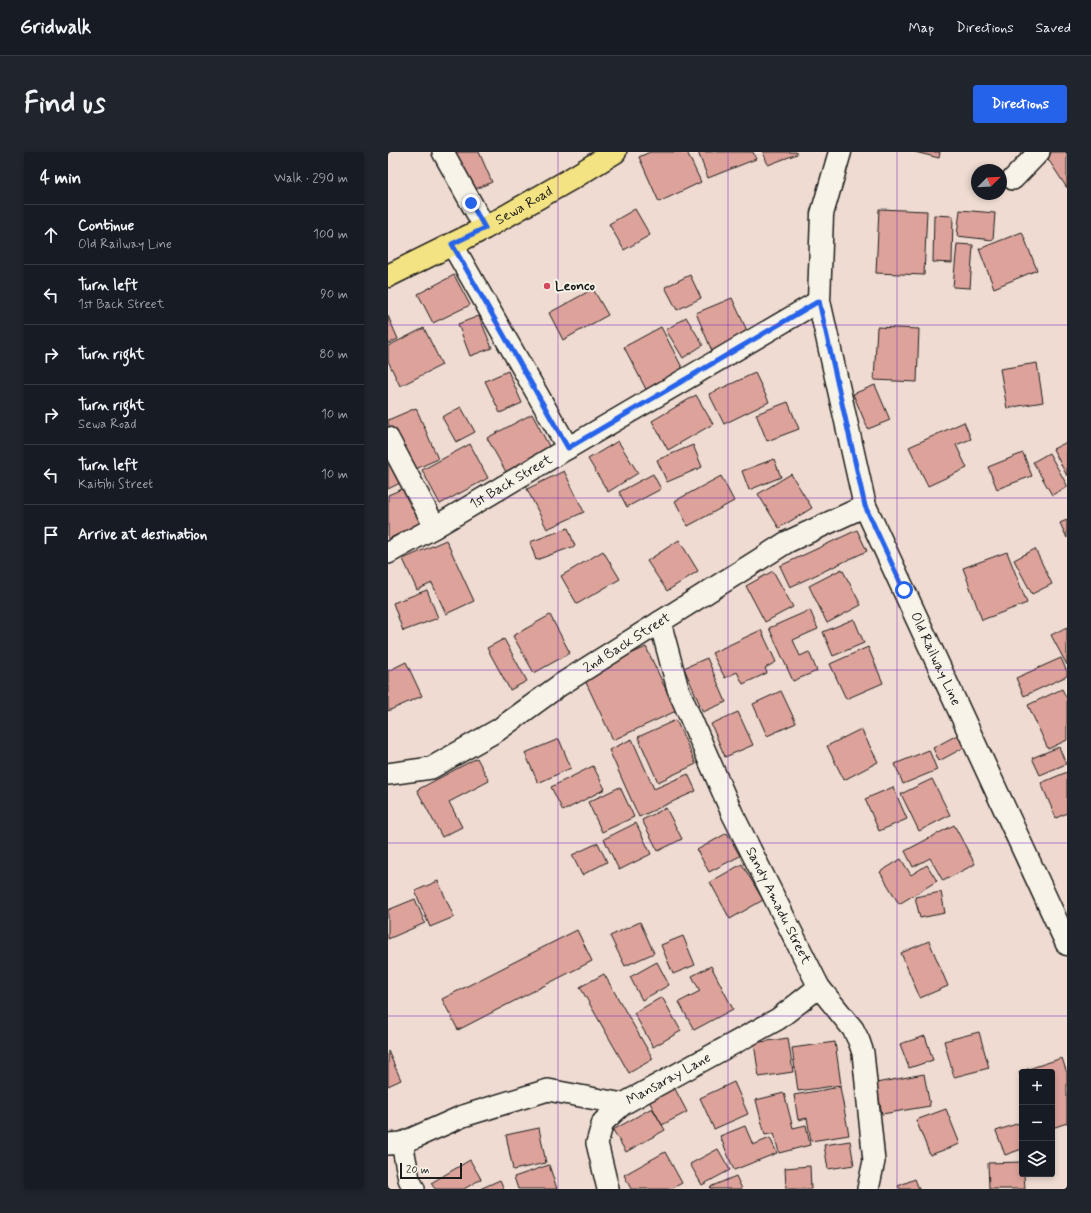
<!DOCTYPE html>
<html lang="en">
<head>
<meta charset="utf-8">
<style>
  body { margin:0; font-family:Mynerve,sans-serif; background:#20242c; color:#f1f3f6 }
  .controls { position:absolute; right:12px; bottom:12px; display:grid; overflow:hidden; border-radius:4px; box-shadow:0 2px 6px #0003 }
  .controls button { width:36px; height:36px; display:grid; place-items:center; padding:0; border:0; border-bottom:1px solid #363941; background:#171b24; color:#f1f3f6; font:20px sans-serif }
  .compass { position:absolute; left:583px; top:12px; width:36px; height:36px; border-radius:50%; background:#171b24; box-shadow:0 2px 6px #0003; rotate:66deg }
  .scale { position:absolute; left:12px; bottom:10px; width:62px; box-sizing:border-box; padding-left:4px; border:2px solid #1c1c1c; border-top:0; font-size:11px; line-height:14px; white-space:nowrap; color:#1c1c1c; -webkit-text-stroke:3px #f7f3e8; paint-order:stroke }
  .stop { position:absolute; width:12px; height:12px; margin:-9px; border:3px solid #2563eb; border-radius:50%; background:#fff }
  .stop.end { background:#2563eb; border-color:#fff; box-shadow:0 1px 4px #0008 }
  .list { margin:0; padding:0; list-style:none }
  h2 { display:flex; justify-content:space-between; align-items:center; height:52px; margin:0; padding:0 16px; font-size:17px }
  h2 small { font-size:13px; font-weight:400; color:#9ea1a6 }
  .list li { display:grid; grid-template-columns:26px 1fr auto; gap:12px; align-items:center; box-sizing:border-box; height:60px; padding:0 16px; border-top:1px solid #363941 }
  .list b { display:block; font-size:15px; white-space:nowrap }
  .list p { margin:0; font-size:13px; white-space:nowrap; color:#9ea1a6 }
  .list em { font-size:13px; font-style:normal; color:#9ea1a6 }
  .icon { flex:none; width:22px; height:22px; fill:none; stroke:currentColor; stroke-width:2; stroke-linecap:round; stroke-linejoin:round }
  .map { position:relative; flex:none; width:679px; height:1037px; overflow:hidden; border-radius:4px }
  header { display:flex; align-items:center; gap:24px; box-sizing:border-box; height:56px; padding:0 20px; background:#171b24; border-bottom:1px solid #363941 }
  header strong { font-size:19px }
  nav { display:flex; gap:22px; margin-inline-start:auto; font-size:14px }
  .intro { display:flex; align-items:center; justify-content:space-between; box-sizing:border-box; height:96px; padding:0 24px }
  h1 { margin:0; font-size:28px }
  .button { padding:10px 18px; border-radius:4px; background:#2563eb; color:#fff; font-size:14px; font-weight:700 }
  main { display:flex; gap:24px; padding:0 24px }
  aside { flex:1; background:#171b24; border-radius:4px; box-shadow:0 2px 6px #0003 }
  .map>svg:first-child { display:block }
  .building { fill:#dda39b; stroke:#1c1c1c }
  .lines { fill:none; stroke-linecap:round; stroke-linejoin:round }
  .street-casing { stroke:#1c1c1c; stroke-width:24 }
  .secondary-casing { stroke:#1c1c1c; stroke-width:25 }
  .primary-casing { stroke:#1c1c1c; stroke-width:25 }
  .street { stroke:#f7f3e8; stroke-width:21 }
  .secondary { stroke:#f7f3e8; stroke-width:22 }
  .primary { stroke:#f4e382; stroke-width:22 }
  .route { stroke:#2563eb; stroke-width:5 }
  .grid { fill:none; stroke:#7b2cbf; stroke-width:1; stroke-opacity:0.55 }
  .poi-dot { fill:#d1495b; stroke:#f7f3e8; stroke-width:1.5 }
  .labels { text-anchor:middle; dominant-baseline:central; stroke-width:4; stroke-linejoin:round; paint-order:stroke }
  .street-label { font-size:14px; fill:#1c1c1c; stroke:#f7f3e8 }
  .poi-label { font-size:14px; font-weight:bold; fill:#1c1c1c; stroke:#f7f3e8; text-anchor:start }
</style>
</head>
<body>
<header>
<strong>Gridwalk</strong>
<nav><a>Map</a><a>Directions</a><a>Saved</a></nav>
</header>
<div class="intro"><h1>Find us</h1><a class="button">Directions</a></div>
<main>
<aside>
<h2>4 min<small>Walk · 290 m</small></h2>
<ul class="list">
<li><svg class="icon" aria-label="ahead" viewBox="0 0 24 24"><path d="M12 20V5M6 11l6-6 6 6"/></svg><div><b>Continue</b><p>Old Railway Line</p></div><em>100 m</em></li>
<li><svg class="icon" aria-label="left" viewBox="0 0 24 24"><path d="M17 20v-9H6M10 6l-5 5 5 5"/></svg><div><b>Turn left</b><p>1st Back Street</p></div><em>90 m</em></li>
<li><svg class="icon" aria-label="right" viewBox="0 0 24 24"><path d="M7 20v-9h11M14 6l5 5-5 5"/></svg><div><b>Turn right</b></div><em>80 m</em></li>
<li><svg class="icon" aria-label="right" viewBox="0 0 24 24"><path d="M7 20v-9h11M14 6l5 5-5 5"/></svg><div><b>Turn right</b><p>Sewa Road</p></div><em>10 m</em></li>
<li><svg class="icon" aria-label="left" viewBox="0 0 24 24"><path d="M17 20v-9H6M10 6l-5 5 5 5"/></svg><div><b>Turn left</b><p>Kaitibi Street</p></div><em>10 m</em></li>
<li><svg class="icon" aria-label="arrive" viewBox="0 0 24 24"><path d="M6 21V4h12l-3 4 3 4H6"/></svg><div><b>Arrive at destination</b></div></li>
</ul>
</aside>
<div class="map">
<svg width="679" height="1037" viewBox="0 0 679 1037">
  <rect width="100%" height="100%" fill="#efdbd1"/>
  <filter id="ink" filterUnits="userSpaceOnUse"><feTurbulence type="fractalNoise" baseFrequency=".025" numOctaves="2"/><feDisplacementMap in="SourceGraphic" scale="8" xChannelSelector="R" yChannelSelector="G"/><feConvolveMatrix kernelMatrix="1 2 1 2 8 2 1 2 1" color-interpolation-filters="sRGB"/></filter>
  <g filter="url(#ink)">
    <path class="building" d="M 66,0 L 91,0 L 104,30 L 83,39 Z
      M 262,0 L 299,0 L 313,30 L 271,50 L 251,5 Z
      M 310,0 L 365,0 L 368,7 L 320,26 Z
      M 375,0 L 408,0 L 409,2 L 380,13 Z
      M 527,0 L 552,0 L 551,6 Z
      M 664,0 L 679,0 L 679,36 L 658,4 Z
      M 247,57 L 262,83 L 236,98 L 221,72 Z
      M 491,57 L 539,59 L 536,123 L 488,121 Z
      M 572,58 L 607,61 L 605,88 L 569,84 Z
      M 546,63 L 565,64 L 564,111 L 545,110 Z
      M 634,80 L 649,118 L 606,136 L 591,97 Z
      M 569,92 L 585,93 L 582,136 L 565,135 Z
      M 66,123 L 82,153 L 45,171 L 30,142 Z
      M 302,123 L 313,146 L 289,158 L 277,135 Z
      M 205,137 L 220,163 L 175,188 L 161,161 Z
      M 344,146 L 361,183 L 324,199 L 308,161 Z
      M 0,164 L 10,187 L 0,192 Z
      M 91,164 L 104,196 L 82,204 L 70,172 Z
      M 298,165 L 315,193 L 295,206 L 278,178 Z
      M 273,175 L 298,223 L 261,243 L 236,195 Z
      M 489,175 L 531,177 L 529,230 L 486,228 Z
      M 36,176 L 54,213 L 12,234 L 0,209 L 0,194 Z
      M 649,211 L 655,250 L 619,256 L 612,217 Z
      M 120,219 L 134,251 L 112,261 L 97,229 Z
      M 367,221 L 381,250 L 336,272 L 321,242 Z
      M 487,233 L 502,268 L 480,277 L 465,242 Z
      M 308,243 L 325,272 L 280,298 L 264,269 Z
      M 400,250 L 411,277 L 379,289 L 368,262 Z
      M 73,255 L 87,280 L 68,290 L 54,265 Z
      M 28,256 L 50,307 L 21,320 L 0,271 L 0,268 Z
      M 144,262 L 162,296 L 118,320 L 99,286 Z
      M 576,270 L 583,287 L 568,293 L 579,316 L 540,334 L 521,295 Z
      M 230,289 L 250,321 L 220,340 L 200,307 Z
      M 679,290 L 679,324 L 665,297 Z
      M 82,292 L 100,326 L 52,352 L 34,318 Z
      M 305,293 L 314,315 L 279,330 L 269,308 Z
      M 0,300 L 16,329 L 0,337 Z
      M 635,301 L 644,324 L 609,337 L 600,315 Z
      M 661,301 L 679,333 L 679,335 L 664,343 L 645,310 Z
      M 386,307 L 393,325 L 361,338 L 354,319 Z
      M 176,319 L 196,360 L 159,377 L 139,337 Z
      M 265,322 L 273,337 L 239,355 L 231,340 Z
      M 403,322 L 424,356 L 391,376 L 370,342 Z
      M 333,324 L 346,349 L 300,374 L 287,349 Z
      M 19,335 L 35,371 L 0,387 L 0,343 Z
      M 679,368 L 679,386 L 672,371 Z
      M 180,376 L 187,394 L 148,408 L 142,390 Z
      M 469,378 L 479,399 L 402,435 L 392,414 Z
      M 58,388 L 86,449 L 58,462 L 44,431 L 29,438 L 15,407 Z
      M 291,388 L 310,419 L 279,439 L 259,409 Z
      M 647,397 L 664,432 L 644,442 L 626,408 Z
      M 215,399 L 232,427 L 189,452 L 173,424 Z
      M 619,400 L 639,451 L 594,468 L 575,416 Z
      M 454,417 L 473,453 L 439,471 L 421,434 Z
      M 385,419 L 405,455 L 377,470 L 358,434 Z
      M 39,438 L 50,466 L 15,479 L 5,451 Z
      M 422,458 L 430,477 L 405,488 L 412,504 L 421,500 L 429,519 L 405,529 L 381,476 Z
      M 162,463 L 182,501 L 146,521 L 125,484 Z
      M 466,467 L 476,491 L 445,504 L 435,480 Z
      M 679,475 L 679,513 L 663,483 Z
      M 373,478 L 388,510 L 377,516 L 379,521 L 355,532 L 349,520 L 337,526 L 324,501 Z
      M 116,487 L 139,529 L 122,538 L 99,496 Z
      M 258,495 L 288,559 L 225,588 L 195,524 Z
      M 480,495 L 495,531 L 458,547 L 442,512 Z
      M 319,506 L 338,550 L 315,560 L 296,516 Z
      M 673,506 L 679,520 L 679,524 L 636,544 L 628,526 Z
      M 18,510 L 34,544 L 0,559 L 0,519 Z
      M 674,537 L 679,547 L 679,588 L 660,597 L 640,553 Z
      M 393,539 L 408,571 L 379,584 L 365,552 Z
      M 350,560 L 365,593 L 337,605 L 323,572 Z
      M 288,568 L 308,612 L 270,630 L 250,585 Z
      M 473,577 L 490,610 L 456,628 L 439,594 Z
      M 571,582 L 577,595 L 551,609 L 545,596 Z
      M 171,587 L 183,616 L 150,631 L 137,601 Z
      M 244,587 L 266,637 L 300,622 L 308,639 L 251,665 L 221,598 Z
      M 671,595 L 678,612 L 652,623 L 644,606 Z
      M 541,598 L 549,618 L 515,632 L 507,612 Z
      M 89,606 L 101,629 L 61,650 L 74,675 L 54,685 L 29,638 Z
      M 205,614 L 217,637 L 175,659 L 163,635 Z
      M 679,620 L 679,661 L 668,666 L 653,631 Z
      M 544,627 L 562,663 L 531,679 L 513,642 Z
      M 232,635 L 246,665 L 214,680 L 200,650 Z
      M 505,635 L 519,667 L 491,679 L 477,647 Z
      M 278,656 L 294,687 L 270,699 L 254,668 Z
      M 248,671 L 263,702 L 231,718 L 216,687 Z
      M 566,673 L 587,712 L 555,729 L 542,706 L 525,715 L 517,699 Z
      M 339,681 L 352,704 L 321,720 L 309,698 Z
      M 210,691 L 219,710 L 194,723 L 184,703 Z
      M 513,707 L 523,723 L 539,713 L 549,729 L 511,752 L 492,720 Z
      M 354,712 L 375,748 L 342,767 L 322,730 Z
      M 50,729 L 66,765 L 42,775 L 27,739 Z
      M 553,740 L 557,761 L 532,766 L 527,745 Z
      M 27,747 L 37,771 L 0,787 L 0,758 Z
      M 252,770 L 266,801 L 237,814 L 222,784 Z
      M 189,778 L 204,809 L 70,878 L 54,847 Z
      M 295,784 L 307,813 L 285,822 L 273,793 Z
      M 541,789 L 560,834 L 532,846 L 513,801 Z
      M 269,810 L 281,833 L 254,848 L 242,825 Z
      M 323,814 L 345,857 L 306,878 L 291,850 L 312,839 L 304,824 Z
      M 216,822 L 265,907 L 241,921 L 192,835 Z
      M 274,845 L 293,879 L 265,895 L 246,861 Z
      M 591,880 L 601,916 L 566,925 L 556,889 Z
      M 537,884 L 545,908 L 521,916 L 512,892 Z
      M 400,886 L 405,920 L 371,925 L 366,891 Z
      M 447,890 L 453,933 L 410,939 L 404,896 Z
      M 0,899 L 13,928 L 0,934 Z
      M 674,906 L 679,921 L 679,971 L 664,976 L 664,920 L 634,920 L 634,928 L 631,920 Z
      M 536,922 L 542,954 L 494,962 L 488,931 Z
      M 346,930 L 360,962 L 326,977 L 312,946 Z
      M 286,935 L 299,960 L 274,973 L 261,949 Z
      M 452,935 L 461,983 L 423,989 L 419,966 L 410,968 L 406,943 Z
      M 396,941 L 405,976 L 418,973 L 422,993 L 391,1001 L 386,981 L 377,983 L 368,948 Z
      M 264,956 L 277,978 L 238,1000 L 225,978 Z
      M 558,957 L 572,992 L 542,1003 L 528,968 Z
      M 634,970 L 634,997 L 617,1003 L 608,979 Z
      M 357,974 L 365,993 L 382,986 L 389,1001 L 346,1018 L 332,984 Z
      M 151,976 L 158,1011 L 125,1018 L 118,983 Z
      M 462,989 L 466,1013 L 440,1017 L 436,993 Z
      M 330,997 L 342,1018 L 314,1033 L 302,1012 Z
      M 277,1000 L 294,1031 L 283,1037 L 243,1037 L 236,1023 Z
      M 82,1008 L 93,1027 L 76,1037 L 47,1037 L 43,1031 Z
      M 634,1010 L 634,1022 L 636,1022 L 637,1037 L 601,1037 L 600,1011 Z
      M 161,1013 L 169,1037 L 130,1037 L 126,1025 Z
      M 422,1014 L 423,1037 L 398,1037 L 397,1016 Z
      M 348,1024 L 354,1037 L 323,1037 L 322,1035 Z
      M 527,1027 L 531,1037 L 512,1037 L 510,1034 Z
      M 112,1028 L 116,1037 L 92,1037 Z"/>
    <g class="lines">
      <defs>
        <g id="street">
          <path d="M 55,0 L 97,76"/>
          <path d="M 625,27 L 651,0"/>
          <path d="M 64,92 L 180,296"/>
          <path d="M 0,286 L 47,375"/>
          <path id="s1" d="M 0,401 L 47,375 L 180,296 L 431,149"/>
          <path id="s2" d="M 272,470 L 290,537 L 344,661 L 431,835 L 465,877 L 471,889 L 475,901 L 486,1009 L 480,1037"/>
          <path id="s3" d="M 0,622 L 43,616 L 110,578 L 172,533 L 399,390 L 477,354"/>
          <path d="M 14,991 L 21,1027 L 26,1037"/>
          <path id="s4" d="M 0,992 L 14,991 L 75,964 L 160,938 L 235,952 L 390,867 L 431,835"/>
          <path d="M 220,1037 L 209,991 L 215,970 L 235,952"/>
        </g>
        <g id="secondary">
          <path id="s5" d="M 452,0 L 434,62 L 431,149 L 477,354 L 679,792"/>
        </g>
        <g id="primary">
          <path id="s6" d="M 0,124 L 97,76 L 183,27 L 227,0"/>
        </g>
      </defs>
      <use href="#street" class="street-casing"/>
      <use href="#secondary" class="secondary-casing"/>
      <use href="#primary" class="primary-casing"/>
      <use href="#street" class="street"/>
      <use href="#secondary" class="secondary"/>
      <use href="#primary" class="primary"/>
    </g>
  </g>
  <g class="lines" filter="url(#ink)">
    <path class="route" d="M 83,51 L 97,76 L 64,92 L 180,296 L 431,149 L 477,354 L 516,438"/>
  </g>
  <path class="grid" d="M 170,0 L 170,1037M 340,0 L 340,1037M 509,0 L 509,1037M 0,173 L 679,173M 0,346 L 679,346M 0,518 L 679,518M 0,691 L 679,691M 0,864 L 679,864"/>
  <circle class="poi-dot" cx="159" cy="134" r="4"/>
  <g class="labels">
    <g class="street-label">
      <text stroke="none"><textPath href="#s6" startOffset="153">Sewa Road</textPath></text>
      <text stroke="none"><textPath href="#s1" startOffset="142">1st Back Street</textPath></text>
      <text stroke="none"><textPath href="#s3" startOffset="276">2nd Back Street</textPath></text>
      <text stroke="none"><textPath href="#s5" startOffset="530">Old Railway Line</textPath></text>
      <text stroke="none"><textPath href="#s2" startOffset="308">Sandy Amadu Street</textPath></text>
      <text stroke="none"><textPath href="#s4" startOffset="298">Mansaray Lane</textPath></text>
    </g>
    <g class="poi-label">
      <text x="167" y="134">Leonco</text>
    </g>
  </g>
</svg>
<div class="controls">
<button>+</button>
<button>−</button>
<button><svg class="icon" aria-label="layers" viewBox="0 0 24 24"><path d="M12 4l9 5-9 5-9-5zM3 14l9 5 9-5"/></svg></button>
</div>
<svg class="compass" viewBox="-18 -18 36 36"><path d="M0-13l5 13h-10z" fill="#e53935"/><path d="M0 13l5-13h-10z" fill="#9ea1a6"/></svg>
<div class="scale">20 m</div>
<div class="stop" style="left:516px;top:438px"></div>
<div class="stop end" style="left:83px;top:51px"></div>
</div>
</main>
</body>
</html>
